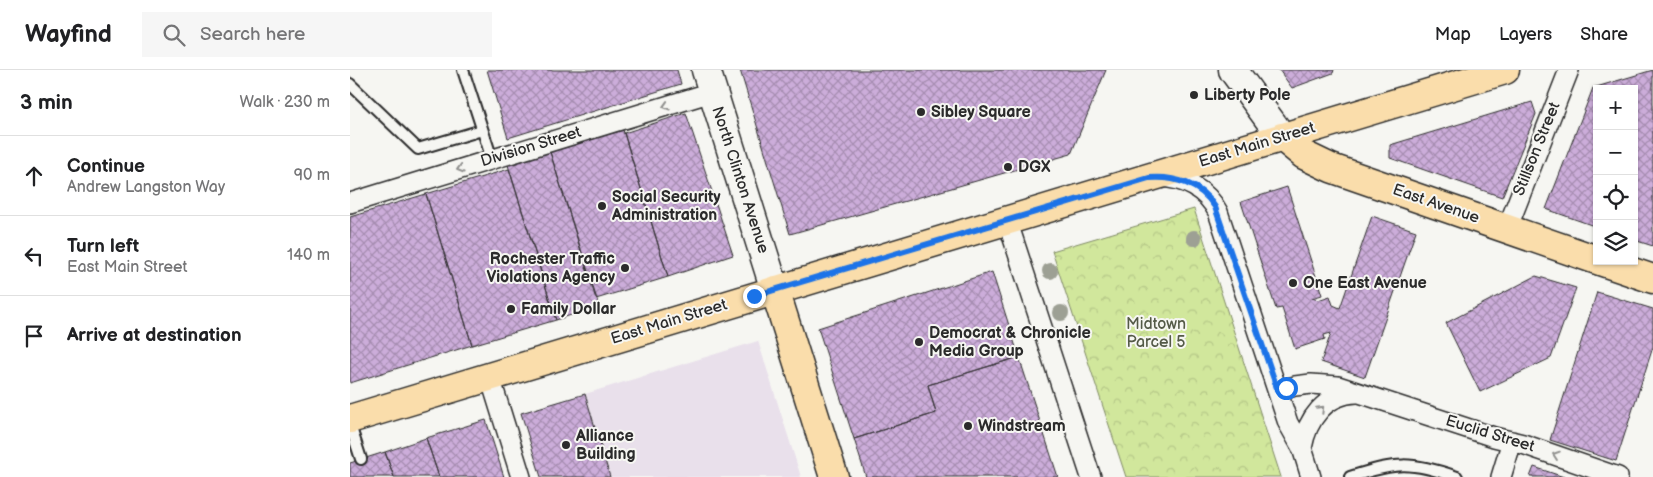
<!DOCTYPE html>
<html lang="en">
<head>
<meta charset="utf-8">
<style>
  body { margin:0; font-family:"Balsamiq Sans",sans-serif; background:#f6f6f6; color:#202124 }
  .controls { position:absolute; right:15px; top:15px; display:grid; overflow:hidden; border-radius:0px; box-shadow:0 1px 4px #0004 }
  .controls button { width:45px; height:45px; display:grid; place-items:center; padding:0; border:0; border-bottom:1px solid #e0e0e0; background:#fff; color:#202124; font:25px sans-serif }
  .stop { position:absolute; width:15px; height:15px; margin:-11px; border:4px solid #1a73e8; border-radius:50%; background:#fff }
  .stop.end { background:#1a73e8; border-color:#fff; box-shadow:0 1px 5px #0008 }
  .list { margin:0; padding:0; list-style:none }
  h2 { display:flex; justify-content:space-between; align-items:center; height:65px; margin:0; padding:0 20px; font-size:21px }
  h2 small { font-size:16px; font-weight:400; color:#757577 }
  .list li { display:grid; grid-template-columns:32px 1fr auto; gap:15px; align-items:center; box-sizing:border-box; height:80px; padding:0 20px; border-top:1px solid #e0e0e0 }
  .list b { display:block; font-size:19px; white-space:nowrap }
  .list p { margin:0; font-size:16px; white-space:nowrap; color:#757577 }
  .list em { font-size:16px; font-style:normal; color:#757577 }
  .icon { flex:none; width:28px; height:28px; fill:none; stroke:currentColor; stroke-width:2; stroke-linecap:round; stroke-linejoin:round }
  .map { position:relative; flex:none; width:1303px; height:407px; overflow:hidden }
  header { display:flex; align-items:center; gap:30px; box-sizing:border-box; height:70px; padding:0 25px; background:#fff; border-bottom:1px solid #e0e0e0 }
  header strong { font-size:24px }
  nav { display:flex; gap:28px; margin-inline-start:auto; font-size:18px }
  .search { width:350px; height:45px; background:#f6f6f6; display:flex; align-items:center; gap:12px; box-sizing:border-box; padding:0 18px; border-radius:0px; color:#757577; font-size:19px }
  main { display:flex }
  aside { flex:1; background:#fff }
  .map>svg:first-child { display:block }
  .built { fill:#e9e0eb }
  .park { fill:url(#park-crowns); stroke:#7e8964 }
  .building { fill:url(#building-cross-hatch); stroke:#2b2b2b }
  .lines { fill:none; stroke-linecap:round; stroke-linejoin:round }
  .lane-casing { stroke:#2b2b2b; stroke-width:14 }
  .street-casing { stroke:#2b2b2b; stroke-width:22 }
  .secondary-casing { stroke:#2b2b2b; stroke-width:31 }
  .primary-casing { stroke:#2b2b2b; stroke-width:31 }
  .lane { stroke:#f6f6f2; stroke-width:10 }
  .street { stroke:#f6f6f2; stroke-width:19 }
  .secondary { stroke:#f6f6f2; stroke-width:28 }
  .primary { stroke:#faddab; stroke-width:28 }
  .tree { fill:#9da094 }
  .oneway { stroke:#90908e }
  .route { stroke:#1a73e8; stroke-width:6 }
  .poi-dot { fill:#2b2b2b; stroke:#f6f6f2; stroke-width:2 }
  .labels { text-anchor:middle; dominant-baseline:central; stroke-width:4; stroke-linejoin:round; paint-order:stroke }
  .poi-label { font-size:16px; font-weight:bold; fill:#2b2b2b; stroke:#f6f6f2; text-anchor:start }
  .street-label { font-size:16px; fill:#2b2b2b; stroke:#f6f6f2 }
  .park-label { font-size:16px; fill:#545a47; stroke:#f6f6f2 }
</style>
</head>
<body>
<header>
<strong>Wayfind</strong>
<div class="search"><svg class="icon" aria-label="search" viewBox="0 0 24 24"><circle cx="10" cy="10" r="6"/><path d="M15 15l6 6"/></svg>Search here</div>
<nav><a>Map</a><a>Layers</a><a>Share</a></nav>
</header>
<main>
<aside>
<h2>3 min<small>Walk · 230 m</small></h2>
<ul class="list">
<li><svg class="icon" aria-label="ahead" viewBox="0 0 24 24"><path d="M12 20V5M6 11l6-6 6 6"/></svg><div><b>Continue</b><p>Andrew Langston Way</p></div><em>90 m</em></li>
<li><svg class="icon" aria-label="left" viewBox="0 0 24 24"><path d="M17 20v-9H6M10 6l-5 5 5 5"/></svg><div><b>Turn left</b><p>East Main Street</p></div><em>140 m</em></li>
<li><svg class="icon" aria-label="arrive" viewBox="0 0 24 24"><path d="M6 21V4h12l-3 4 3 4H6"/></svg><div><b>Arrive at destination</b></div></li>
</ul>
</aside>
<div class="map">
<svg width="1303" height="407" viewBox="0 0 1303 407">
  <defs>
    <pattern id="park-crowns" width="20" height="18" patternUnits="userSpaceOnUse" patternTransform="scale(1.25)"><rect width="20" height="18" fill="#d1e79c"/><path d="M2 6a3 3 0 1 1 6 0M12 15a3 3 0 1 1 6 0" fill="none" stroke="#b4c687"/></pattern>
    <pattern id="building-cross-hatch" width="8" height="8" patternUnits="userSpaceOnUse" patternTransform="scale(1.25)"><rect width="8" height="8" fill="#ccadda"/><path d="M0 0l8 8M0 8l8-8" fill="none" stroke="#a68db1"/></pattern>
  </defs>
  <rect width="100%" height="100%" fill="#f6f6f2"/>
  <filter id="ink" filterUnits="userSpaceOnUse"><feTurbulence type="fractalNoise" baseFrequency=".02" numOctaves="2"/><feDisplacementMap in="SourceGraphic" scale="10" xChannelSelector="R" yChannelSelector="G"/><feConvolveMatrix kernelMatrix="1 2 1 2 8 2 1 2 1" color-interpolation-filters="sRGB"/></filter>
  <g filter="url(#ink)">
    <path class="built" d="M 408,271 L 451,407 L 260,407 L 235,324 Z"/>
    <path class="park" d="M 844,139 L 931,407 L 776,407 L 702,181 Z"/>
    <path class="building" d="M 137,0 L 327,0 L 331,14 L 158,68 Z
      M 390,0 L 756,0 L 721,84 L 440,164 Z
      M 929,0 L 984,0 L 983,3 L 942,18 Z
      M 1303,0 L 1303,176 L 1284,170 L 1284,19 L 1247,19 L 1247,157 L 1196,139 L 1243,18 Z
      M 1182,32 L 1186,44 L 1152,127 L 1040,88 L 1040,75 Z
      M 336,43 L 383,185 L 318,207 L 274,63 Z
      M 273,60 L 318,207 L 246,229 L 200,82 Z
      M 200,82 L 249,236 L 206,250 L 158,95 Z
      M 159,99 L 206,250 L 122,275 L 76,124 Z
      M 937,117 L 972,225 L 962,228 L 968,230 L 980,226 L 983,235 L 990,238 L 1022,146 L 1066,161 L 1015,307 L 971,292 L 981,263 L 974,265 L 975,269 L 945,279 L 932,238 L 926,239 L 891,132 Z
      M 76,124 L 122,275 L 0,313 L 0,147 Z
      M 642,202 L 669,287 L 578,315 L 586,343 L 504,369 L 468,258 Z
      M 1186,206 L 1226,218 L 1201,288 L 1130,322 L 1096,253 Z
      M 1247,222 L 1303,239 L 1303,277 L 1266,391 L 1200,370 Z
      M 669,287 L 708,407 L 516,407 L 504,369 L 586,343 L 578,315 Z
      M 235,324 L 260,407 L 191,407 L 171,343 Z
      M 136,350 L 154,407 L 89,407 L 76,368 Z
      M 76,368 L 89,407 L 44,407 L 35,382 Z
      M 35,382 L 44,407 L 0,407 L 0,393 Z
      M 1184,397 L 1214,407 L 1180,407 Z"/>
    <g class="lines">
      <defs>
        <path id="lane" d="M 113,0 L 142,89
          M 0,14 L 68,79 L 132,60
          M 0,355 L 11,389
          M 1000,407 C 1047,392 1060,391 1107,407"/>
        <path id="street" d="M 808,107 C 834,108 856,119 868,142 L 938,353 L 952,378 L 961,407
          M 0,133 L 362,22
          M 657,150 L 741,407
          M 1157,159 L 1219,0
          M 140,307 L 171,407
          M 928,321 L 945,316 L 961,314 L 988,316 L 1144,367 L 1173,374 L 1268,407
          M 952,378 C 957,349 975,324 1007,323
          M 1151,407 L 1162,371"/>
        <path id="secondary" d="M 356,0 L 425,220
          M 883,0 L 932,67"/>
        <path id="primary" d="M 932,67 L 954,85 L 981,98 L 1247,190
          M 1250,191 L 1303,209
          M 425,220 L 484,407
          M 0,349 L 1155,0"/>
      </defs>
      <use href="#lane" class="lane-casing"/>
      <use href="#street" class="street-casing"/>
      <use href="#secondary" class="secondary-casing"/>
      <use href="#primary" class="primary-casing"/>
      <use href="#lane" class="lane"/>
      <use href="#street" class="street"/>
      <use href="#secondary" class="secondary"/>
      <use href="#primary" class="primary"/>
    </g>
    <g class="tree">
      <circle cx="844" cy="168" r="8"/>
      <circle cx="700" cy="201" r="8"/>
      <circle cx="711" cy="243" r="8"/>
    </g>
    <defs><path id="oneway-chevron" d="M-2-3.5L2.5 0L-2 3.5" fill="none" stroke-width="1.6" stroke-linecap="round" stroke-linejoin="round" transform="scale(1.25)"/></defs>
    <g class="oneway">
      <use href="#oneway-chevron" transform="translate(316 36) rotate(163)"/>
      <use href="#oneway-chevron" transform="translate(110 99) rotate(163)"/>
      <use href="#oneway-chevron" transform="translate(971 339) rotate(-45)"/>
      <use href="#oneway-chevron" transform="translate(1206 385) rotate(-161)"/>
    </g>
  </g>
  <g class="lines" filter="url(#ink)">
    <path class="route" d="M 404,226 L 799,108 C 825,106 851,114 865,137 L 928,321 L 936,318"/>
  </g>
  <g class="poi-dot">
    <circle cx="844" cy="25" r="5"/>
    <circle cx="571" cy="42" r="5"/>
    <circle cx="658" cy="97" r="5"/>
    <circle cx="252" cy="136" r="5"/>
    <circle cx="275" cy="198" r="5"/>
    <circle cx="943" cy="213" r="5"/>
    <circle cx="161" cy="239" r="5"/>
    <circle cx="569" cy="272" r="5"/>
    <circle cx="618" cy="356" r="5"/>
    <circle cx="216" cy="375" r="5"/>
  </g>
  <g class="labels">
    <g class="poi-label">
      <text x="854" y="25">Liberty Pole</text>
      <text x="581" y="42">Sibley Square</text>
      <text x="668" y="97">DGX</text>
      <text x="262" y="127">Social Security<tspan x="262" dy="18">Administration</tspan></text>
      <text x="265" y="189" text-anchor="end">Rochester Traffic<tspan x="265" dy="18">Violations Agency</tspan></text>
      <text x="953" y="213">One East Avenue</text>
      <text x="171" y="239">Family Dollar</text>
      <text x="579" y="263">Democrat &amp; Chronicle<tspan x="579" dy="18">Media Group</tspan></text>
      <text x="628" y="356">Windstream</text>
      <text x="226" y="366">Alliance<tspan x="226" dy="18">Building</tspan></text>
    </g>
    <g class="street-label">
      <text transform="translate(907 75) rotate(-17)">East Main Street</text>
      <text transform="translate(181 77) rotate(-17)">Division Street</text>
      <text transform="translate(1187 79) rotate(-68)">Stillson Street</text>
      <text transform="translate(390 110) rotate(72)">North Clinton Avenue</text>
      <text transform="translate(1086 134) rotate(19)">East Avenue</text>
      <text transform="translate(319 252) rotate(-17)">East Main Street</text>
      <text transform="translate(1140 364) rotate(17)">Euclid Street</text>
    </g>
    <g class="park-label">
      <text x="806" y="254">Midtown<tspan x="806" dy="18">Parcel 5</tspan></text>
    </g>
  </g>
</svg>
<div class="controls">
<button>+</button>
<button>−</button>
<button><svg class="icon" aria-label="locate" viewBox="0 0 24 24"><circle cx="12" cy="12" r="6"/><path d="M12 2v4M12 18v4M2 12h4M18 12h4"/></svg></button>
<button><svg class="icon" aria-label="layers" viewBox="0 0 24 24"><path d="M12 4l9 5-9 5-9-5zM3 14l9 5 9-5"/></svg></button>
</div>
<div class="stop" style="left:936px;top:318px"></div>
<div class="stop end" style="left:404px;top:226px"></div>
</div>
</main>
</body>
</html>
